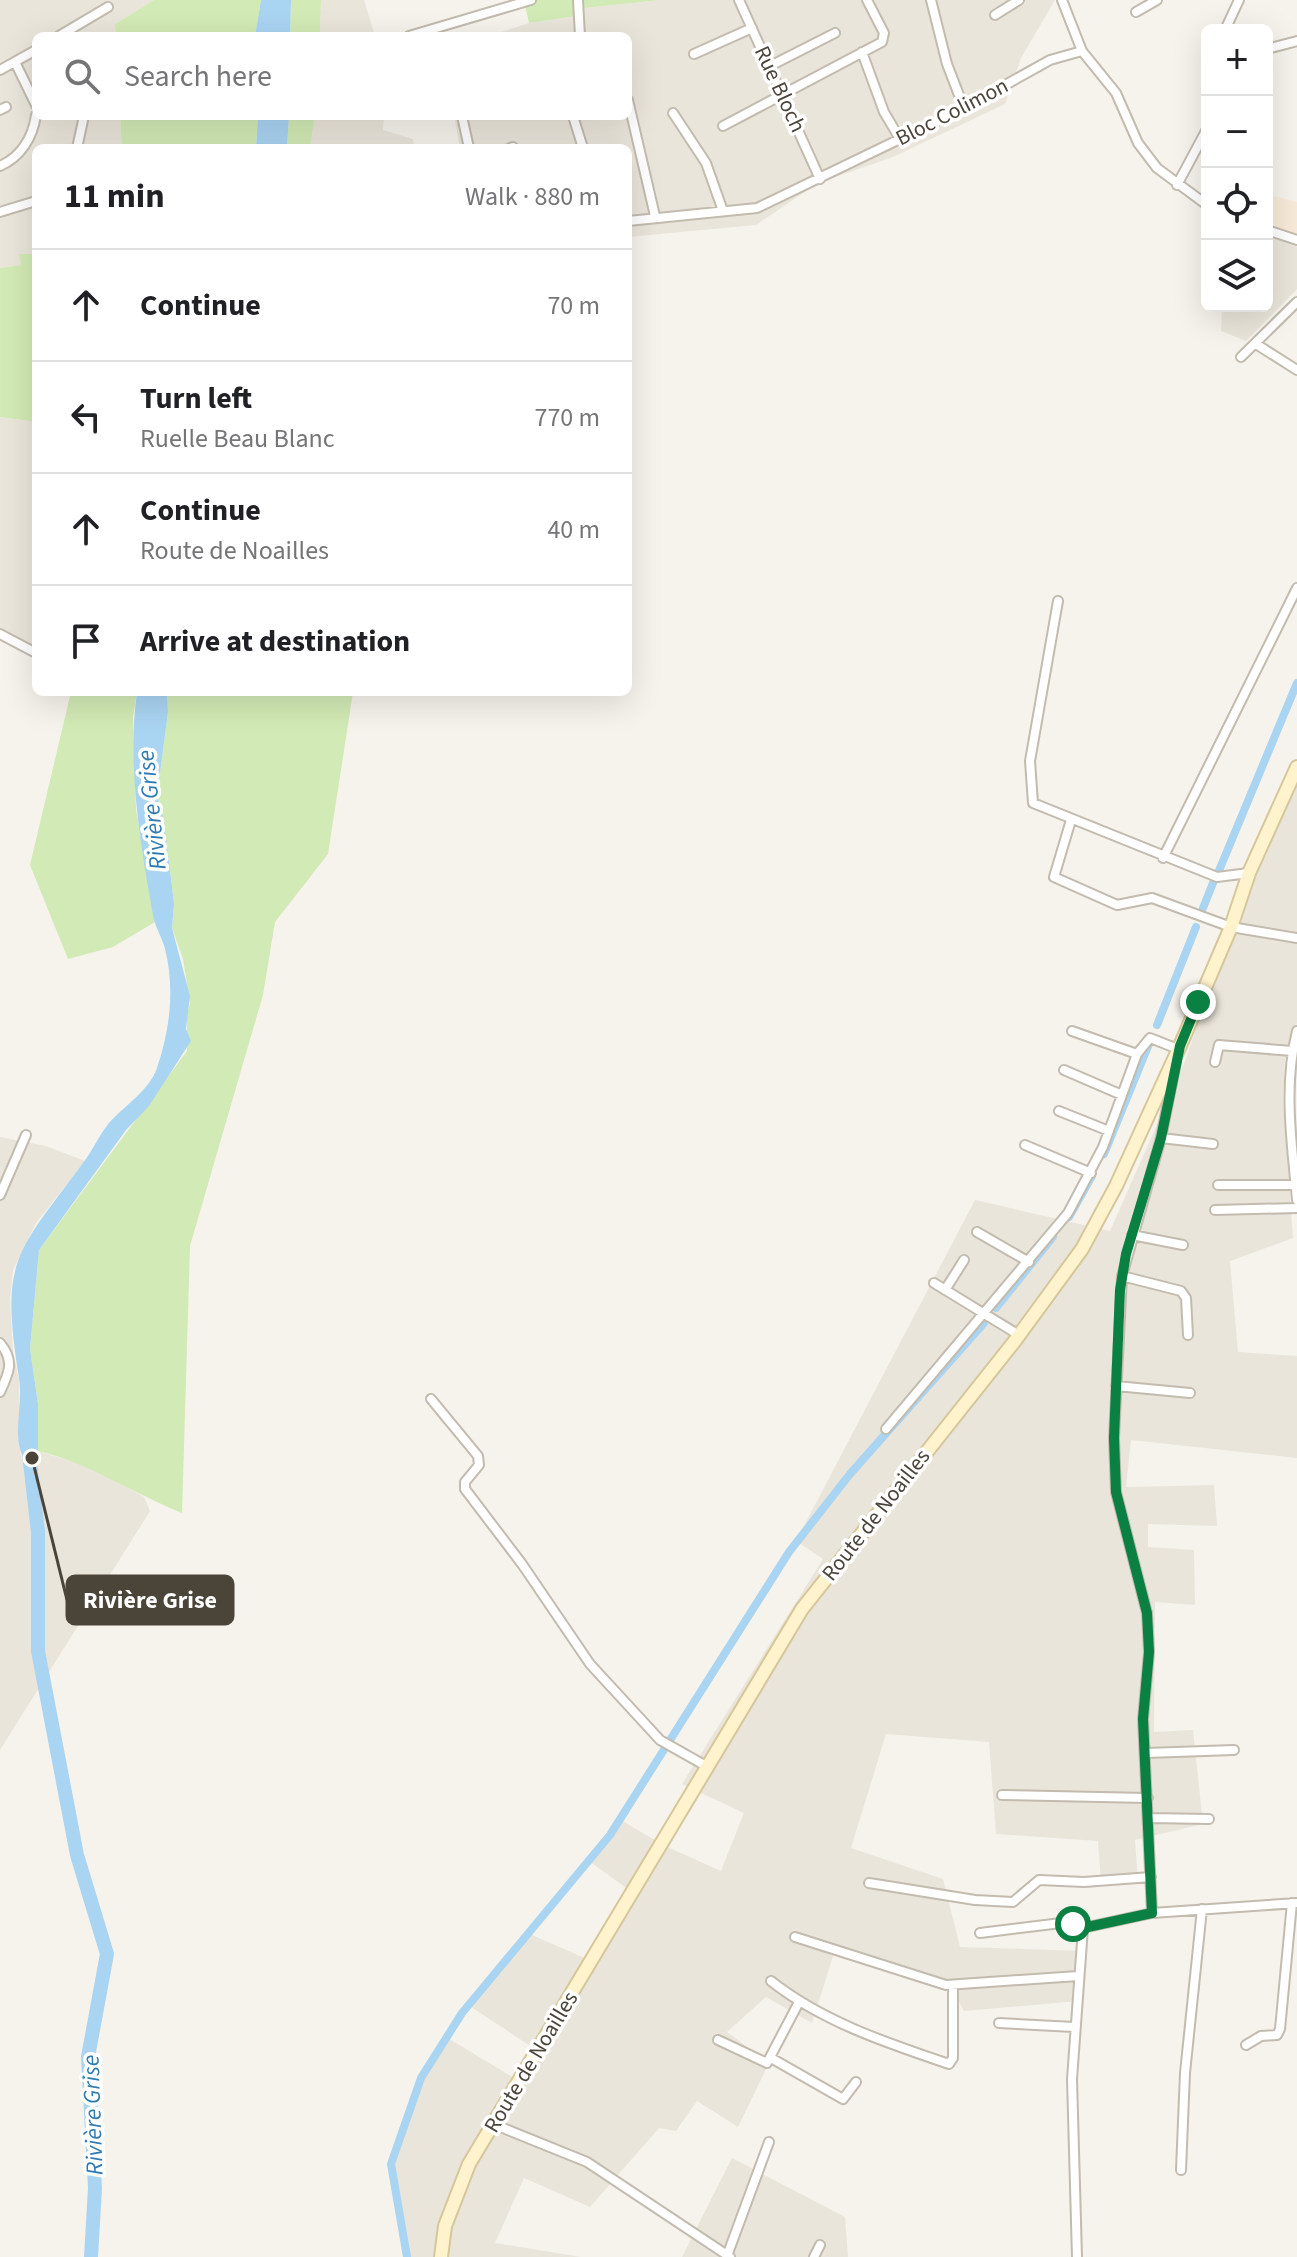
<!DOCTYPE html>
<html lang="en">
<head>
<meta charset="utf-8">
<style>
  body { margin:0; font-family:"Source Sans 3",sans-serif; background:#f2f2f2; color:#202124 }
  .controls { position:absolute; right:24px; top:24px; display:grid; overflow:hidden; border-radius:12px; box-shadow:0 8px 32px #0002 }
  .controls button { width:72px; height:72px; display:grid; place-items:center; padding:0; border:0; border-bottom:2px solid #e0e0e0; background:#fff; color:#202124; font:40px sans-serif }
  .stop { position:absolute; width:24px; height:24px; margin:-18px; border:6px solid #0b8043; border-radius:50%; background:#fff }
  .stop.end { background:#0b8043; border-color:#fff; box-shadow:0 2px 8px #0008 }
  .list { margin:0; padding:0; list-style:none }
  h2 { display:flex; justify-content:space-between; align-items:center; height:104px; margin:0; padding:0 32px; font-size:34px }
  h2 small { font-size:26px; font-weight:400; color:#757577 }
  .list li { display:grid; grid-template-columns:52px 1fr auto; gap:24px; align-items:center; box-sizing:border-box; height:112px; padding:0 32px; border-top:2px solid #e0e0e0 }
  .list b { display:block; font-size:30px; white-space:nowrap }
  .list p { margin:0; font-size:26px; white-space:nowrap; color:#757577 }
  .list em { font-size:26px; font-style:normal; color:#757577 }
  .icon { flex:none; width:44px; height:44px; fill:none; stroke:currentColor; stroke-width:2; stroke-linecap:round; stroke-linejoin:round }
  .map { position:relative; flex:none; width:1297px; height:2257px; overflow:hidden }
  .search { position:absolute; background:#fff; box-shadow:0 8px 32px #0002; left:32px; top:32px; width:600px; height:88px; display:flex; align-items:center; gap:20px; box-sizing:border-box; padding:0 28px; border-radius:12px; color:#757577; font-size:30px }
  .panel { position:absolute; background:#fff; box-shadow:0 8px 32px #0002; left:32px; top:144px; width:600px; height:552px; border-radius:12px }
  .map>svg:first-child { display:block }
  .residential { fill:#eae5da }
  .commercial { fill:#f7ead8 }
  .green { fill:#d2eab5 }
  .water { fill:#a9d4f2 }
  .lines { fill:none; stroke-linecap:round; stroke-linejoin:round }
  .canal { stroke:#a9d4f2; stroke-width:8 }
  .river { stroke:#a9d4f2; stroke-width:14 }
  .street-casing { stroke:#c2bbae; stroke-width:12 }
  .secondary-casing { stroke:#d6c79b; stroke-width:16 }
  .street { stroke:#fff; stroke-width:8 }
  .secondary { stroke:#fff3cd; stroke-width:12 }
  .route { stroke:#0b8043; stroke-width:10 }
  .labels { text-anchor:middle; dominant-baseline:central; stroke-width:7; stroke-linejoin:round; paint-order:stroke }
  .street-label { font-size:22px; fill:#4b4439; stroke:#fff }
  .water-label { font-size:24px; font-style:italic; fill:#2e7ab2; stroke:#fff }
  .leader { fill:none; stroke:#4b4439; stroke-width:3 }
  .callout-dot { fill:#4b4439; stroke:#fff; stroke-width:3 }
  .callout { fill:#4b4439; stroke:#4b4439; stroke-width:3 }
  .callout-label { font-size:24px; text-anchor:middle; font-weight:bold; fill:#fff }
</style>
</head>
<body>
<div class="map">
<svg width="1297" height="2257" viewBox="0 0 1297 2257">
  <rect width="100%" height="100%" fill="#f6f3ec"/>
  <path class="residential" d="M 0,0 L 154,0 L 115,24 L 116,36 L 36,36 L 36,116 L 120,116 L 122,148 L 36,148 L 36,254 L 20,255 L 21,265 L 0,268 Z
    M 321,0 L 364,0 L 375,36 L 320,36 Z
    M 661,0 L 1055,0 L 1021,58 L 1005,104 L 893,157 L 818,183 L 756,225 L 628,237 L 628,148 L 460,148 L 454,116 L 628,116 L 628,36 L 489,36 L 529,23 L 577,16 L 585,8 Z
    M 315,116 L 384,116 L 383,130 L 413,139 L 414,148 L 310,148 Z
    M 1267,236 L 1297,247 L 1297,289 L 1246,341 L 1221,331 L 1222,306 L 1267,306 Z
    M 0,417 L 36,422 L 36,659 L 0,640 Z
    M 1297,771 L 1297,1023 L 1285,1060 L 1283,1101 L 1293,1238 L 1230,1261 L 1238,1352 L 1297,1356 L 1297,1458 L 1131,1440 L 1126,1487 L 1214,1485 L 1217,1526 L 1148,1524 L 1148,1547 L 1194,1550 L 1195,1605 L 1155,1602 L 1154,1732 L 1193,1730 L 1203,1824 L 1135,1840 L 1138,1881 L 1101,1884 L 1098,1841 L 996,1834 L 989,1742 L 886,1734 L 851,1848 L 943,1879 L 960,1947 L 1084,1951 L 1079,2001 L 964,2011 L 950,1985 L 834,1953 L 812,2023 L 766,1997 L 727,2032 L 769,2063 L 738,2127 L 697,2101 L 676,2131 L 659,2128 L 590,2207 L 524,2178 L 495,2243 L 581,2257 L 409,2257 L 391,2164 L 421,2078 L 446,2037 L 514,2078 L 532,2047 L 468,2005 L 532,1935 L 594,1962 L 636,1895 L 589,1861 L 619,1819 L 665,1846 L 721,1871 L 744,1813 L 682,1784 L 823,1559 L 796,1541 L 975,1200 L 1110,1231 L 1185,1061 L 1250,874 Z
    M 0,1137 L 46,1146 L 85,1161 L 36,1223 L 13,1270 L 10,1299 L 13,1352 L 19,1380 L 20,1454 L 28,1466 L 38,1451 L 99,1470 L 144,1497 L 150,1511 L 0,1750 Z
    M 732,2158 L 845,2217 L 848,2257 L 682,2257 Z"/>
  <path class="commercial" d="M 1267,194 L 1297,202 L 1297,246 L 1267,235 Z"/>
  <path class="green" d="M 154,0 L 261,0 L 255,36 L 116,36 L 115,24 Z
    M 291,0 L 321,0 L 320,36 L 290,36 Z
    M 524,0 L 661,0 L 585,8 L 577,16 L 529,23 Z
    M 120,116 L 258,116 L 256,148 L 122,148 Z
    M 289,116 L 315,116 L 310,148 L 287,148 Z
    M 19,254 L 36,254 L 36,422 L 0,417 L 0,268 L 21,265 Z
    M 71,692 L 137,692 L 133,717 L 136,809 L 155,922 L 113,947 L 68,959 L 30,865 Z
    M 167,692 L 353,692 L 328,854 L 275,922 L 263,995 L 190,1246 L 182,1513 C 133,1493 91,1464 38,1451 L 38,1404 L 30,1349 L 39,1250 L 187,1051 L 187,1016 L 190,1003 L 183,959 L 172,928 L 174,904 L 164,821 L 157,796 L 168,712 Z"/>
  <path class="water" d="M 261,0 L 291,0 L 290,36 L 255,36 Z
    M 258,116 L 289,116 L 287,148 L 256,148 Z
    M 137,692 L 167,692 L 168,712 L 157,796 L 164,820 L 174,904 L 172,928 L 190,996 L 186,1029 L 191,1041 L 149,1106 L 126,1130 L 39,1250 L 30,1349 L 38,1404 L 38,1451 L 28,1466 C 9,1440 24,1408 19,1378 C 0,1259 15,1255 83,1163 C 93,1150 99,1135 109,1123 C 125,1105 149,1091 157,1068 C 170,1030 175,988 165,949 C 162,937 155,927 153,915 C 140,842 127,766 137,692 Z"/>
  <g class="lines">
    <path class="canal" d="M 1218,873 L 1297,683
      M 1203,908 L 1213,883
      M 1157,1025 L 1196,927
      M 1104,1154 L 1149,1044
      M 1069,1217 L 1092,1176
      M 996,1308 L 1053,1237
      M 407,2257 L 391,2164 L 421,2078 L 462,2013 L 610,1835 L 789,1552 L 850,1474 L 984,1323"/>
    <path class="river" d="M 28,1445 L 38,1532 L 38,1651 L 77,1855 L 107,1954 L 88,2057 L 95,2188 L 91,2257"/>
    <defs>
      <path id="street" d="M 578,0 L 580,36
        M 739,0 L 820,179
        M 931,0 L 947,64 L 964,108
        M 1062,0 L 1082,51
        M 1136,12 L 1157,0
        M 995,15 L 1019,0
        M 1225,30 L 1239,0
        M 59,36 L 108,7
        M 409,36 L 531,0
        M 1267,49 L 1297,41
        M 862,52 L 884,112 L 900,139
        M 694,54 L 752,28
        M 15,62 L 36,105
        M 770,66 L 835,33
        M 0,70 L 36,50
        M 628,100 L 655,216
        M 0,110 L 6,107
        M 673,113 L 706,163 L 723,211
        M 462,116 L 469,148
        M 573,116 L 583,148
        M 723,126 L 882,42 L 884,33 L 867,0
        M 77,148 L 84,116
        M 510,148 L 513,147
        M 0,166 C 21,157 33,137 36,115
        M 1177,185 L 1207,129
        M 0,212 L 36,201
        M 628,221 L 757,208 L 964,108 L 1050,60 L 1082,51 L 1116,93 L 1138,143 L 1157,168 L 1207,205
        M 1267,230 L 1297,240
        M 1256,344 L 1297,370
        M 1241,357 L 1297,302
        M 1058,601 L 1030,761 L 1033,803 L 1217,877 L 1249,873
        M 0,634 L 36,653
        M 1071,820 L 1054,877 L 1117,905 L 1152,898 L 1231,927 L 1297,938
        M 1163,858 L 1297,588
        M 1072,1031 L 1137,1054 L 1150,1038 L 1178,1049
        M 1297,1031 C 1283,1087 1292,1144 1297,1200
        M 1215,1062 L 1219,1045 L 1292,1051
        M 1064,1070 L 1122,1095
        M 1059,1111 L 1109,1131
        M 1161,1138 L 1213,1144
        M 1025,1145 L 1091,1173
        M 1218,1185 L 1296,1185
        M 0,1195 L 26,1135
        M 1215,1210 L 1297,1208
        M 977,1232 L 1029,1262
        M 1132,1235 L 1183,1245
        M 1122,1276 L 1181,1291 L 1186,1298 L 1188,1335
        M 934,1283 L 1019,1335
        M 945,1290 L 964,1260
        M 0,1343 C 15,1361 9,1373 0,1392
        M 1116,1386 L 1190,1393
        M 431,1399 L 478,1456 L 479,1465 L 465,1482 L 465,1489 L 522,1564 L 590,1664 L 660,1740 L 706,1766
        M 886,1429 L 1068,1213 L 1103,1147 L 1137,1054
        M 1146,1753 L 1234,1750
        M 1002,1795 L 1148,1798
        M 1149,1818 L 1209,1819
        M 869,1883 L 975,1900 L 1013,1902 L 1039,1880 L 1084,1882 L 1151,1877
        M 1152,1913 L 1143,1719 L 1149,1652 L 1147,1613 L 1116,1492 L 1114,1438 L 1122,1276 L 1161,1138 L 1176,1062
        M 980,1933 L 1061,1923 L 1083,1928 L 1152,1913 L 1297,1903
        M 795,1937 L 946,1985 L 1078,1976
        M 771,1981 C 823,2022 887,2043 949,2064 L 953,2058 L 953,1985
        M 999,2023 L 1074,2027
        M 718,2040 L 767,2063 L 799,2002
        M 1246,2045 L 1261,2036 L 1277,2035 L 1280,2029 L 1292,1903
        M 771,2058 L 843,2099 L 856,2082
        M 493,2124 L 587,2162 L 730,2257
        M 1181,2170 L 1185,2073 L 1202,1909
        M 727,2256 L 769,2142
        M 814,2257 L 820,2245
        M 1077,2257 L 1072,2079 L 1083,1928"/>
      <path id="secondary" d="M 441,2257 L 445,2226 L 469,2164 L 802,1609 L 1014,1342 L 1082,1249 L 1116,1186 L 1180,1046 L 1231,927 L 1249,873 L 1297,767"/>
    </defs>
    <use href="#street" class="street-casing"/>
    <use href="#secondary" class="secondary-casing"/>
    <use href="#street" class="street"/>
    <use href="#secondary" class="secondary"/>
  </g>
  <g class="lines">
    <path class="route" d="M 1073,1924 L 1083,1928 L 1152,1913 L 1143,1719 L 1149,1652 L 1147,1613 L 1116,1492 L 1114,1438 L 1120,1290 L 1126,1254 L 1161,1138 L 1180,1046 L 1198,1002"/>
  </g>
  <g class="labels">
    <g class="street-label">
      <text transform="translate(780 89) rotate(65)">Rue Bloch</text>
      <text transform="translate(952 112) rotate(-27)">Bloc Colimon</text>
      <text transform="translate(876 1515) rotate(-52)">Route de Noailles</text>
      <text transform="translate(531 2062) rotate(-59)">Route de Noailles</text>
    </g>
    <g class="water-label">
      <text transform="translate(152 810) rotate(-96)">Rivière Grise</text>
      <text transform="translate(93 2115) rotate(-92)">Rivière Grise</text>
    </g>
  </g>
  <path class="leader" d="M32 1458L67 1600"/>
  <circle class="callout-dot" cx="32" cy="1458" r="8"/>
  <rect class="callout" x="67" y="1576" width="166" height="48" rx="8"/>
  <g class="callout-label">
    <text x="150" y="1608">Rivière Grise</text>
  </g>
</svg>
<div class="controls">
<button>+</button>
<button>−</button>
<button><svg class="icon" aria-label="locate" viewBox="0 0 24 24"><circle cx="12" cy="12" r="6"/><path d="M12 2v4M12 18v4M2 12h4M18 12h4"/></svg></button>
<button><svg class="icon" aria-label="layers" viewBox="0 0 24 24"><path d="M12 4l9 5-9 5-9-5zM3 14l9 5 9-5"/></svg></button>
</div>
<div class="stop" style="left:1073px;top:1924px"></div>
<div class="stop end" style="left:1198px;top:1002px"></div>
<div class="search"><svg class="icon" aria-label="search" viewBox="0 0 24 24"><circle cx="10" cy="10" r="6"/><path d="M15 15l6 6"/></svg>Search here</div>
<section class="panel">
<h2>11 min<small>Walk · 880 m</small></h2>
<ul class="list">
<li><svg class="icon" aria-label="ahead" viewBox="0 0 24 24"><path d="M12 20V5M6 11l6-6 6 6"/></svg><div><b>Continue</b></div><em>70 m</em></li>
<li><svg class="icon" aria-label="left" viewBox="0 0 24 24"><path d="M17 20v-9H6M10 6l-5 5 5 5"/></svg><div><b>Turn left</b><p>Ruelle Beau Blanc</p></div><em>770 m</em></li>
<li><svg class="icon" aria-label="ahead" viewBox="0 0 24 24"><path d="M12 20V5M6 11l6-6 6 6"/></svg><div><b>Continue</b><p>Route de Noailles</p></div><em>40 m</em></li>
<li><svg class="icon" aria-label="arrive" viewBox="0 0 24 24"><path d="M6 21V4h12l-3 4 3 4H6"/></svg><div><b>Arrive at destination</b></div></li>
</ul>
</section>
</div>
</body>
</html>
